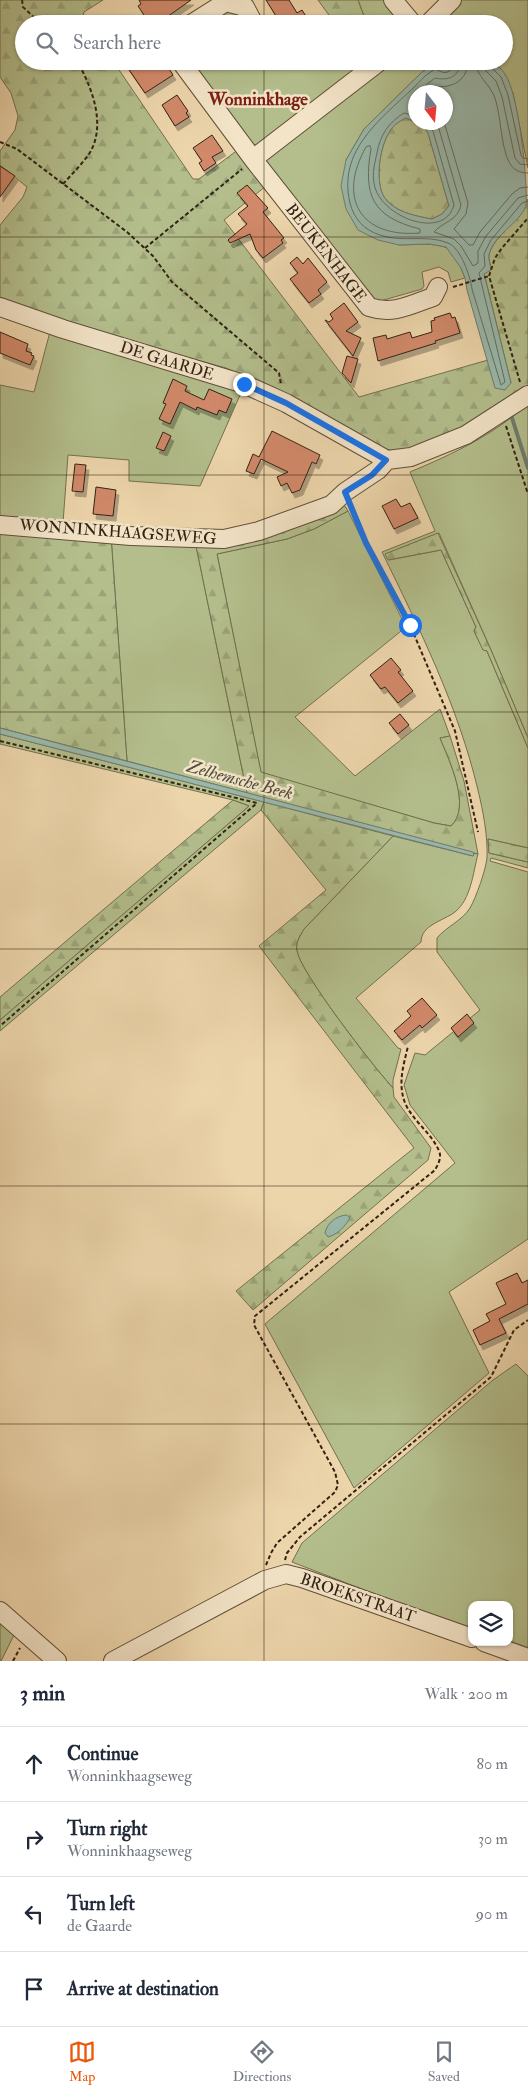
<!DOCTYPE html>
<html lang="en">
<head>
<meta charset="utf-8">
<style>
  body { margin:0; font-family:"IM FELL Double Pica",serif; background:#f2f2f3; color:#1f2937 }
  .controls { position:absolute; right:15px; bottom:15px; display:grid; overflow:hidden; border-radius:10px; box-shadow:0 1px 4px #0004 }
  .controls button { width:45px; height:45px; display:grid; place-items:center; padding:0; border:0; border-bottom:1px solid #e0e1e3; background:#fff; color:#1f2937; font:25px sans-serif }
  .compass { position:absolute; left:408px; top:85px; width:45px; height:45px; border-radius:50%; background:#fff; box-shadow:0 1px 4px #0004; rotate:164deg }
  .stop { position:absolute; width:15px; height:15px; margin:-11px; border:4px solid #1a73e8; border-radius:50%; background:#fff }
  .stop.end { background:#1a73e8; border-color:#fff; box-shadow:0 1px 5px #0008 }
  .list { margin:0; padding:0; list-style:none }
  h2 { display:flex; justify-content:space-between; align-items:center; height:65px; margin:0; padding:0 20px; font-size:21px }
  h2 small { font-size:16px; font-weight:400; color:#747a83 }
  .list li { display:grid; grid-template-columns:32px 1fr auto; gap:15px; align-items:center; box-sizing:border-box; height:75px; padding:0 20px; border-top:1px solid #e0e1e3 }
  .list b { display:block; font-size:19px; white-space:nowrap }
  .list p { margin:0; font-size:16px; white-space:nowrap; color:#747a83 }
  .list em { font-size:16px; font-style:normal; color:#747a83 }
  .icon { flex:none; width:28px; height:28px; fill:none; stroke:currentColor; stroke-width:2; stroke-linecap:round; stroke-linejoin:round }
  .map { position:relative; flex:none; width:528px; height:1661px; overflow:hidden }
  .search { position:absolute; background:#fff; box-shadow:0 1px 4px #0004; left:15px; right:15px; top:15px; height:55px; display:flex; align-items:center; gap:12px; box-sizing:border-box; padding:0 18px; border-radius:28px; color:#747a83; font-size:19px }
  .sheet { height:365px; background:#fff }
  nav { display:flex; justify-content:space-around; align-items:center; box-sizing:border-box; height:70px; border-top:1px solid #e0e1e3; background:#fff; font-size:14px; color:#747a83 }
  nav a { display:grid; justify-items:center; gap:2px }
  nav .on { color:#ea580c }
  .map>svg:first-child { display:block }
  .grass { fill:#b3be8c; stroke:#72704f }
  .forest { fill:url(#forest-firs); stroke:#72704f }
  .water { fill:#99b8ab; stroke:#707c6e; fill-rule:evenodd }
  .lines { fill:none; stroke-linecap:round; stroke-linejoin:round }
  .shore { stroke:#666d5e; stroke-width:1 }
  .stream { stroke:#707c6e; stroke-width:4 }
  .building { fill:#d1896b; stroke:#322212; filter:url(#shadow) }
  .minor-casing { stroke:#614f38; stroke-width:20 }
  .path { stroke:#322212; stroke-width:2; stroke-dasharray:4 2.5; stroke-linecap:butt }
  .minor { stroke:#f3e4c8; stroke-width:18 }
  .route { stroke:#1a73e8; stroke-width:6 }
  .grid { fill:none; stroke:#322212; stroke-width:1; stroke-opacity:0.55 }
  .labels { text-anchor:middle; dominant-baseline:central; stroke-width:5; stroke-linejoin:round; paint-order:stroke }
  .street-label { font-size:16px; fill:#322212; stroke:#f3e4c8 }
  .neighbourhood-label { font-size:18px; font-weight:bold; fill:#7a1f14; stroke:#f3e4c8 }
  .water-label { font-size:18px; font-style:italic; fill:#514f40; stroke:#f3e4c8 }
</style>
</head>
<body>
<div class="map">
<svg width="528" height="1661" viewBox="0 0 528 1661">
  <defs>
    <pattern id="forest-firs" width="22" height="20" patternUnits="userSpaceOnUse" patternTransform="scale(1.25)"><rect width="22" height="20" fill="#b3be8c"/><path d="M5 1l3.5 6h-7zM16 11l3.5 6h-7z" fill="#9aa378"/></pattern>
    <filter id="shadow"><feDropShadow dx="3" dy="5" stdDeviation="0" flood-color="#0004"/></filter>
  </defs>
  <rect width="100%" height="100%" fill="#edd5ab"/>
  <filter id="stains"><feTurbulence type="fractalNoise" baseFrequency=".004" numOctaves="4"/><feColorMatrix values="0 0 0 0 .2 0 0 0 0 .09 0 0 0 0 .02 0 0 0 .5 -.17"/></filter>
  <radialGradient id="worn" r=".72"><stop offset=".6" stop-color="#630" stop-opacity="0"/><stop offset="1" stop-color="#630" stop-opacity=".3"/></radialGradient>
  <path class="grass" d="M 358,0 L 389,0 L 405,24 L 364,24 L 365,19 Z
    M 458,0 L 528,0 L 528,168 L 513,93 L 495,63 L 491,61 L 504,61 L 504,24 L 435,24 Z
    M 238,6 L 249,24 L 200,24 Z
    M 192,61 L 367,61 L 258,145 L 251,145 L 245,140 Z
    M 388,61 L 448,61 L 450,64 L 444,69 L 431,65 L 422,72 L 364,129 L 346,160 L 399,245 C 411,245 436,242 447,248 C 456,253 461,269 465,278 L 451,282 L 448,272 L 439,267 L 422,272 L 424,286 L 422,289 L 377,302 L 373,301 L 266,167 L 266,161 L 270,154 Z
    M 51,328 L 244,386 L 200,486 L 129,481 L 129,460 L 68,455 L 63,523 L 0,520 L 0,385 L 34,392 Z
    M 528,404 L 528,738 L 491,650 L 439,533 L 386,554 L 389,560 L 441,550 L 476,627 L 474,631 L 483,649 L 487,651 L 528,748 L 528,848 L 488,839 L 489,853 L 528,862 L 528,868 L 491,858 L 490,861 L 528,872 L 528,1239 L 449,1292 L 489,1373 L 354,1488 L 265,1324 L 455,1163 L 410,1105 L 404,1085 L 415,1053 L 425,1055 L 480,1010 L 437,952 L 437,938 C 447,926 462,921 470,908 C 476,898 486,869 487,858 C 488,836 483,811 478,790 C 458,706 420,630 382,552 L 435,531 L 410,472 C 453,454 493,435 528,404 Z
    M 348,511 L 406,627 L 295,717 L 355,776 L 440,709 L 450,736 L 440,738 C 449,760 472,807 451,826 L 434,823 L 261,773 L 217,554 L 287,539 L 314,529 Z
    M 111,536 L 195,541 L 247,793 L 127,761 Z
    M 0,734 L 264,802 L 261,810 L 0,1031 L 0,1020 L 249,806 L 233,800 L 0,744 Z
    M 393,836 L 473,856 L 474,853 L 478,854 C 473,873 471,899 455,912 C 443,921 421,925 421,942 L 356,998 L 398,1048 L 401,1049 L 393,1080 L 393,1088 C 375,1069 300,972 297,951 C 295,943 300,936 304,929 Z
    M 516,1364 L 528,1376 L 528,1649 L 509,1642 L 509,1605 L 472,1605 L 472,1628 L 393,1601 L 292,1562 L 302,1543 L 493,1380 Z
    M 0,1618 L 15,1633 L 1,1661 L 0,1661 Z"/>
  <path class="forest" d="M 0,0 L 103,0 L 84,12 L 83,16 L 87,24 L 24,24 L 24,61 L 113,61 L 193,179 L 199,179 L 239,149 L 266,186 L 224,220 L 359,397 L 488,360 L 496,388 L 511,383 L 484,273 L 491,270 C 491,265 488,259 489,254 C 494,237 520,219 528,199 L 528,386 L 510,403 L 477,424 L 402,453 L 378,447 L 260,383 L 226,368 L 79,327 L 0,297 L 0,225 L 23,197 L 27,187 L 0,165 L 0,151 L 15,130 L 18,116 L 11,93 L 0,77 Z
    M 318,0 L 358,0 L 365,19 L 364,24 L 332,24 L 331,18 Z
    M 405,118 L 423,125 L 428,133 L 449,206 L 442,214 L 432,219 C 415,216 394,212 384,197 C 374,180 380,141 393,127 C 396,123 401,121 405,118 Z
    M 341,504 L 345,506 L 348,511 L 314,529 L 287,539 L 217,554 L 261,772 L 434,823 L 451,826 C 472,807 449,760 440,738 L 450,736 L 464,781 L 478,854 L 247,793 L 195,541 Z
    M 0,531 L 111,536 L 127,761 L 0,728 Z
    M 438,533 L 491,650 L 528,738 L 528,748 L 487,651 L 483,650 L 474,631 L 476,627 L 441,550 L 388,560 L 385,554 Z
    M 233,800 L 249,806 L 0,1020 L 0,997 Z
    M 264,802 L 393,836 L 304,929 C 300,936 295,942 297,951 C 300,972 375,1069 393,1088 L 394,1097 L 431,1148 L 428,1160 L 253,1310 L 236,1291 L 414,1148 L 259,946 L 326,890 L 261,810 Z
    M 488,839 L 528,848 L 528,862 L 489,853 Z"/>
  <path class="water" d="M 448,61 L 491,61 C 496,64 502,69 505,74 C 519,94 528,183 526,206 C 519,224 493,235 489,255 C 488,259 491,266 491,270 L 484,274 L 511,383 L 505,390 L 495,388 L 467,290 L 465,278 L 461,268 L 446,247 L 429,244 L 399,245 L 378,240 L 358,230 L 346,209 L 341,186 L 346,160 L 364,129 L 422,72 L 437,62 L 444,69 L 450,64 ZM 416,92 L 446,92 L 446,122 L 418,123 L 423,125 L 428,133 L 449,206 L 442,214 L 432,219 C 415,216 394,212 384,197 C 374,180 380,141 393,127 C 396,123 401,121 405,118 L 415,121 Z
    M 0,728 L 473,852 L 474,855 L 473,856 L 0,734 Z
    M 346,1215 L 350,1217 C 347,1225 337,1235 328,1237 L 325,1233 C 327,1223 336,1216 346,1215 Z"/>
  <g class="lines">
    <path class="shore" d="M 454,61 L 454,67 C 446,75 444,73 435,69 L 425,76 C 391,113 336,144 350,203 C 354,219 364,230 380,235 C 401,243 427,234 448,243 C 461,248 470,276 472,289 L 501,385 L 505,382 L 479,273 L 485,266 L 484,254 L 491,240 L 522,203 L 528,201
      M 475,61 C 476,76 490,84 495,98 C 501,116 501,147 509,162 C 513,170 520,173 528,173
      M 483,61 L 484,69 L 496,81 L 502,97 L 515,158 L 520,164 L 528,165
      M 489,61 L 490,66 L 501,77 L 508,95 L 521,155 L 523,158 L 528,159
      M 417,92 L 435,78 C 447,81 461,77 460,61
      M 428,92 L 435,86 C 452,89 468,80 468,61
      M 416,116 L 404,113 C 389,122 380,135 377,153 C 375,162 372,173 374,183 C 378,216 444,242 454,205 L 433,131 L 427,122
      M 435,122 L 439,129 L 461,205 C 458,221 442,222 434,232 L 454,239 L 461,246 L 473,266 L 478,263 L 478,251 L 486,236 L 518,198 L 528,195
      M 444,122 L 468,203 L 466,214 L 454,229 L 469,245 L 473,245 L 480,232 L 512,194 L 520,188 L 528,187
      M 370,146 L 371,149 C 363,195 372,217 420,229 L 420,233 C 360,238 337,198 366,147 Z"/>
    <path class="stream" d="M 512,418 L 528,468"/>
  </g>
  <path class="building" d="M 139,0 L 191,0 L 157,24 L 150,24 L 138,6 L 141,4 Z
    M 266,0 L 289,0 L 297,13 L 302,10 L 311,24 L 281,24 Z
    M 123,61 L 164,61 L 173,75 L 145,93 Z
    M 177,95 L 188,111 L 186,113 L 189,117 L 175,126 L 162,105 Z
    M 212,135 L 223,151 L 212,157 L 216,163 L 204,171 L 199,163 L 202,161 L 193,148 Z
    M 0,166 L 15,176 L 0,197 Z
    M 247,185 L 268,208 L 263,212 L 284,238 L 281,240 L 283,243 L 263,258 L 256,250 L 250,234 L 230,243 L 228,240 L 247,224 L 238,214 L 248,206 L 237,193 Z
    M 297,257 L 303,264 L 308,258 L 327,282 L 318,290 L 321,294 L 309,303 L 290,279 L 298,273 L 290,263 Z
    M 344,303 L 358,322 L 346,331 L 361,338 L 353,356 L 325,320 L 329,322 L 333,319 L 330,314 Z
    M 450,313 L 452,318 L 455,317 L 460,333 L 435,341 L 436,343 L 378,361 L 373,338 L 386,335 L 387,339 L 410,332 L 412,338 L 432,332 L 431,321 L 435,320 L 434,318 Z
    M 0,332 L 28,344 L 26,351 L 32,353 L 31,355 L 34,356 L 30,365 L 0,353 Z
    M 347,356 L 358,359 L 351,383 L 342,373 Z
    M 173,379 L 187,386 L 185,391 L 204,400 L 209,389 L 232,399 L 226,413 L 219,410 L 217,415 L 197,407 L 196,410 L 180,402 L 170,424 L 159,419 L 166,404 L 163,403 Z
    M 272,431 L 320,455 L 316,464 L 312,462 L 300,490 L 292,493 L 287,483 L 281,486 L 277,477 L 288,472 L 261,459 L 254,474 L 246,471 L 253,454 L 259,457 Z
    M 163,432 L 171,436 L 164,451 L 156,448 Z
    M 75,464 L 86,465 L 83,492 L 72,491 Z
    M 96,487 L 116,490 L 113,516 L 93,514 Z
    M 396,499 L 401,507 L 410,503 L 418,518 L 394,529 L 382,506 Z
    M 391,658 L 401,670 L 398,672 L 413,691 L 398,703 L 385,687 L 381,689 L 370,675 Z
    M 400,714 L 409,725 L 398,734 L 389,723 Z
    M 422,998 L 437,1015 L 422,1028 L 420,1025 L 402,1040 L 394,1031 L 411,1016 L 407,1011 Z
    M 467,1014 L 474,1023 L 458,1037 L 451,1028 Z
    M 517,1273 L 522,1283 L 528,1280 L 528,1304 L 499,1319 L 506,1333 L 480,1345 L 473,1330 L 490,1321 L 486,1314 L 506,1304 L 496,1283 Z"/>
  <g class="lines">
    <defs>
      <path id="minor" d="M 393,0 L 413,24
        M 191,24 L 226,2 L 245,7 L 254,24
        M 428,24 L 452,0
        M 182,61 L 184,66 L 253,159 L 369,307 C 393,315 410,305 433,297 L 438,287
        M 253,159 L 380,61
        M 0,307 L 63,329 L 244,384 L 286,403 L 387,460 L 411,457 L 466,435 L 528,395
        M 0,525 L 131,536 L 224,539 L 259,531 L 331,505 L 345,492 L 378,470 L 387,460
        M 0,1611 L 57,1661
        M 484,1642 L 528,1658
        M 113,1661 L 265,1580 L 286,1574 L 302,1578 L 472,1638"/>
    </defs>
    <use href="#minor" class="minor-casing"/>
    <path class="path" d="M 22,0 L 23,7 L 41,24
      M 0,142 L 17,149 L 127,232 L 153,256 L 172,282 L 279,373 L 281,384
      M 63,184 C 72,174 82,164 89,154 C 107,126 92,87 77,61
      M 145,248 L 242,169
      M 453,287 L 489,276
      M 520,382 L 489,276 L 495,258 L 502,248 L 528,218
      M 506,426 L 528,494
      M 352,505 L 366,543 L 410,625 L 455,731 L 478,832
      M 0,741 L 257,803 L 0,1026
      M 285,1560 L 287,1553 L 300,1537 L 491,1377 L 514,1330 L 528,1320
      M 266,1565 L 271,1553 L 277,1543 L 335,1492 L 338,1485 L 335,1472 L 254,1325 L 255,1316 L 435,1170 C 438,1164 442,1158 439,1151 C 432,1133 410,1119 404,1100 C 398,1081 404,1064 408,1046
      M 13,1661 L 20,1648"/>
    <use href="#minor" class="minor"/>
  </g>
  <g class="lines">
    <path class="route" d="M 244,384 L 286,403 L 386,460 L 372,475 L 345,492 L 366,543 L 410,625"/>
  </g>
  <path class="grid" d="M 264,0 L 264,24M 264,61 L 264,1661M 0,237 L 528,237M 0,475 L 528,475M 0,712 L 528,712M 0,949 L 528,949M 0,1186 L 528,1186M 0,1424 L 528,1424"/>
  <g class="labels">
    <g class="street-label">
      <text transform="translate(326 253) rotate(52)">BEUKENHAGE</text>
      <text transform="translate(167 361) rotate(17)">DE GAARDE</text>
      <text transform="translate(118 532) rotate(4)">WONNINKHAAGSEWEG</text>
      <text transform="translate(358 1598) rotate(19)">BROEKSTRAAT</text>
    </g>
    <g class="neighbourhood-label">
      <text x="258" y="99">Wonninkhage</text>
    </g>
    <g class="water-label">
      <text transform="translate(240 780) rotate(15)">Zelhemsche Beek</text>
    </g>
  </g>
  <rect width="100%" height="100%" filter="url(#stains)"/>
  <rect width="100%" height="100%" fill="url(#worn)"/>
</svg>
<div class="controls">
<button><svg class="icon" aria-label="layers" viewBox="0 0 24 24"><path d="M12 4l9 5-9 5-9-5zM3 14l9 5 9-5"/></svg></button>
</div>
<svg class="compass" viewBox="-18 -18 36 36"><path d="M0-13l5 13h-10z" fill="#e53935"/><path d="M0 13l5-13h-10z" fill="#747a83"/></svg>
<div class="stop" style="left:410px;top:625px"></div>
<div class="stop end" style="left:244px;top:384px"></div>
<div class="search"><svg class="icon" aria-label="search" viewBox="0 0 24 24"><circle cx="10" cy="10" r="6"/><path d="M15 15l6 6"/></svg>Search here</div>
</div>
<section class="sheet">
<h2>3 min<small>Walk · 200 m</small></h2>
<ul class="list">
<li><svg class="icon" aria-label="ahead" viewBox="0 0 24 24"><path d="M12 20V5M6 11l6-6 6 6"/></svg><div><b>Continue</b><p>Wonninkhaagseweg</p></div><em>80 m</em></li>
<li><svg class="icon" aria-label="right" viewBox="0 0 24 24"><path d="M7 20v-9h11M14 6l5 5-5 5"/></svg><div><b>Turn right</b><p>Wonninkhaagseweg</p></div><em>30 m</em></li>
<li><svg class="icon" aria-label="left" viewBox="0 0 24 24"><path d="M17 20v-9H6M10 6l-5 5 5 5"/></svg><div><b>Turn left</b><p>de Gaarde</p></div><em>90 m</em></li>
<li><svg class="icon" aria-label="arrive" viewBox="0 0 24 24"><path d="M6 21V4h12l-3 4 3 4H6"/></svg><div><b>Arrive at destination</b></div></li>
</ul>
</section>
<nav>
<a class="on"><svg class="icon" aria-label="map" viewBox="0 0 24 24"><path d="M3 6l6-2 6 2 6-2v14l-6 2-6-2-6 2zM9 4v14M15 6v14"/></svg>Map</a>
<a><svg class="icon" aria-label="directions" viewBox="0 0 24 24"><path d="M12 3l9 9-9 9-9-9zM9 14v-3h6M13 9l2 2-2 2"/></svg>Directions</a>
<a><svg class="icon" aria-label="saved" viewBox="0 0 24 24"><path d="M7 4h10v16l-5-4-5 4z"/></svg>Saved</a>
</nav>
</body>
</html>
